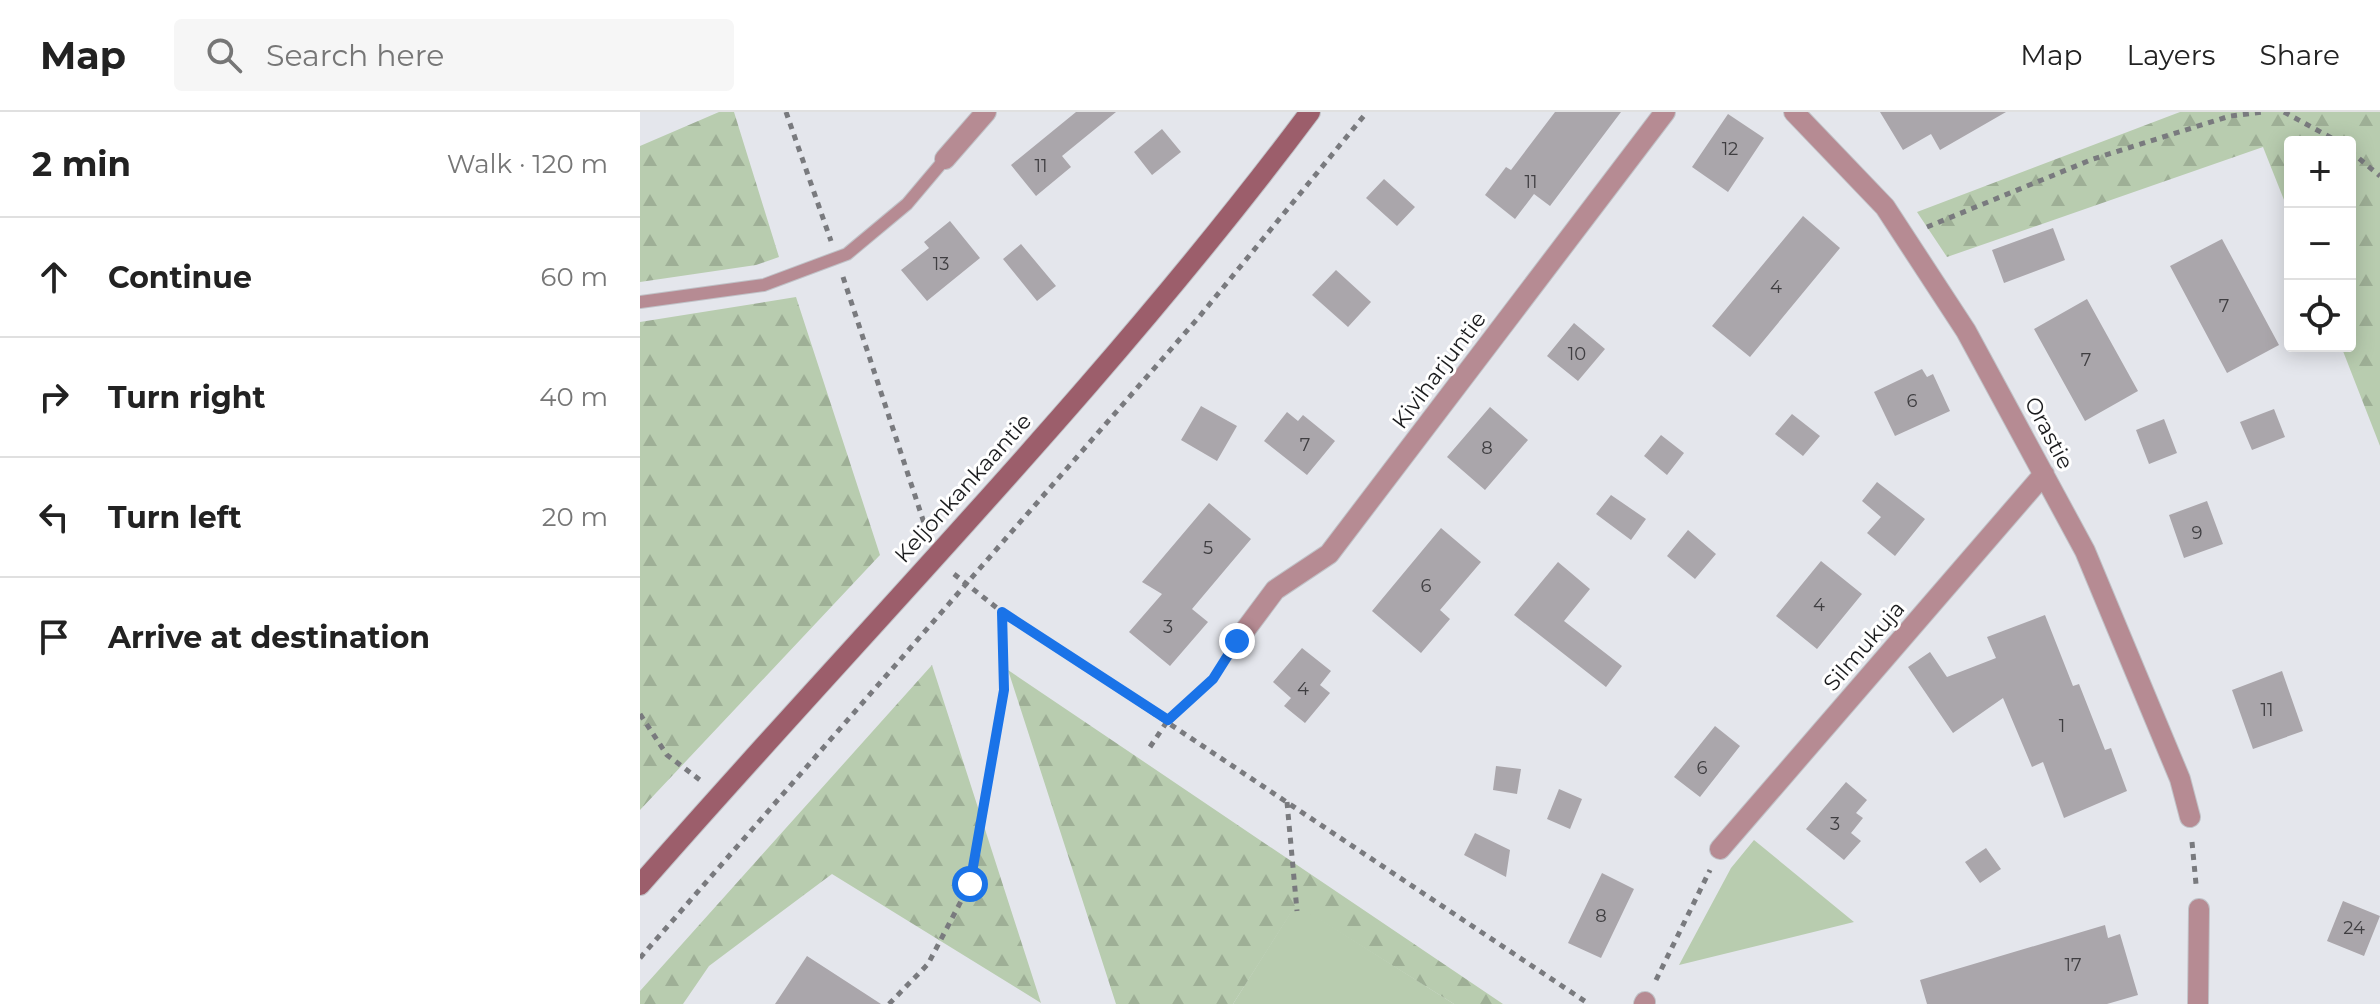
<!DOCTYPE html>
<html lang="en">
<head>
<meta charset="utf-8">
<style>
  body { margin:0; font-family:Montserrat,sans-serif; background:#f6f6f6; color:#222 }
  .controls { position:absolute; right:24px; top:24px; display:grid; overflow:hidden; border-radius:8px; box-shadow:0 4px 20px #0003 }
  .controls button { width:72px; height:72px; display:grid; place-items:center; padding:0; border:0; border-bottom:2px solid #e0e0e0; background:#fff; color:#222; font:40px sans-serif }
  .stop { position:absolute; width:24px; height:24px; margin:-18px; border:6px solid #1a73e8; border-radius:50%; background:#fff }
  .stop.end { background:#1a73e8; border-color:#fff; box-shadow:0 2px 8px #0008 }
  .list { margin:0; padding:0; list-style:none }
  h2 { display:flex; justify-content:space-between; align-items:center; height:104px; margin:0; padding:0 32px; font-size:34px }
  h2 small { font-size:26px; font-weight:400; color:#767676 }
  .list li { display:grid; grid-template-columns:52px 1fr auto; gap:24px; align-items:center; box-sizing:border-box; height:120px; padding:0 32px; border-top:2px solid #e0e0e0 }
  .list b { display:block; font-size:30px; white-space:nowrap }
  .list em { font-size:26px; font-style:normal; color:#767676 }
  .icon { flex:none; width:44px; height:44px; fill:none; stroke:currentColor; stroke-width:2; stroke-linecap:round; stroke-linejoin:round }
  .map { position:relative; flex:none; width:1740px; height:892px; overflow:hidden }
  header { display:flex; align-items:center; gap:48px; box-sizing:border-box; height:112px; padding:0 40px; background:#fff; border-bottom:2px solid #e0e0e0 }
  header strong { font-size:38px }
  nav { display:flex; gap:44px; margin-inline-start:auto; font-size:28px }
  .search { width:560px; height:72px; background:#f6f6f6; display:flex; align-items:center; gap:20px; box-sizing:border-box; padding:0 28px; border-radius:8px; color:#767676; font-size:30px }
  main { display:flex }
  aside { flex:1; background:#fff }
  .map>svg:first-child { display:block }
  .grass { fill:#b8ccaf }
  .forest { fill:url(#forest-firs) }
  .building { fill:#aaa6ab }
  .lines { fill:none; stroke-linecap:round; stroke-linejoin:round }
  .lane-casing { stroke:#c0c2c7; stroke-width:14 }
  .street-casing { stroke:#c0c2c7; stroke-width:22 }
  .secondary-casing { stroke:#c0c2c7; stroke-width:22 }
  .path { stroke:#797a7e; stroke-width:5; stroke-dasharray:6 6; stroke-linecap:butt }
  .lane { stroke:#b68b93; stroke-width:12 }
  .street { stroke:#b68b93; stroke-width:20 }
  .secondary { stroke:#9c5e6b; stroke-width:20 }
  .route { stroke:#1a73e8; stroke-width:10 }
  .labels { text-anchor:middle; dominant-baseline:central; stroke-width:6; stroke-linejoin:round; paint-order:stroke }
  .number-label { font-size:18px; fill:#3f3e41 }
  .street-label { font-size:22px; fill:#1b1c1e; stroke:#fff }
</style>
</head>
<body>
<header>
<strong>Map</strong>
<div class="search"><svg class="icon" aria-label="search" viewBox="0 0 24 24"><circle cx="10" cy="10" r="6"/><path d="M15 15l6 6"/></svg>Search here</div>
<nav><a>Map</a><a>Layers</a><a>Share</a></nav>
</header>
<main>
<aside>
<h2>2 min<small>Walk · 120 m</small></h2>
<ul class="list">
<li><svg class="icon" aria-label="ahead" viewBox="0 0 24 24"><path d="M12 20V5M6 11l6-6 6 6"/></svg><div><b>Continue</b></div><em>60 m</em></li>
<li><svg class="icon" aria-label="right" viewBox="0 0 24 24"><path d="M7 20v-9h11M14 6l5 5-5 5"/></svg><div><b>Turn right</b></div><em>40 m</em></li>
<li><svg class="icon" aria-label="left" viewBox="0 0 24 24"><path d="M17 20v-9H6M10 6l-5 5 5 5"/></svg><div><b>Turn left</b></div><em>20 m</em></li>
<li><svg class="icon" aria-label="arrive" viewBox="0 0 24 24"><path d="M6 21V4h12l-3 4 3 4H6"/></svg><div><b>Arrive at destination</b></div></li>
</ul>
</aside>
<div class="map">
<svg width="1740" height="892" viewBox="0 0 1740 892">
  <defs>
    <pattern id="forest-firs" width="22" height="20" patternUnits="userSpaceOnUse" patternTransform="scale(2)"><rect width="22" height="20" fill="#b8ccaf"/><path d="M5 1l3.5 6h-7zM16 11l3.5 6h-7z" fill="#9eaf96"/></pattern>
  </defs>
  <rect width="100%" height="100%" fill="#e4e6ec"/>
  <path class="grass" d="M 1114,728 L 1214,810 L 1039,853 L 1091,756 Z
    M 656,792 L 814,892 L 593,892 Z"/>
  <path class="forest" d="M 79,0 L 94,0 L 139,145 L 116,153 L 0,170 L 0,34 Z
    M 1540,0 L 1740,0 L 1740,334 L 1701,234 L 1710,234 L 1710,30 L 1650,30 L 1650,103 L 1623,35 L 1307,145 L 1277,100 Z
    M 156,185 L 240,443 L 0,698 L 0,210 Z
    M 292,553 L 401,891 L 192,762 L 69,854 L 43,892 L 0,892 L 0,879 Z
    M 368,558 L 863,892 L 814,892 L 656,793 L 593,892 L 476,892 Z"/>
  <path class="building" d="M 436,0 L 476,0 L 422,44 L 431,55 L 396,84 L 371,53 Z
    M 915,0 L 981,0 L 910,94 L 894,82 L 875,107 L 845,83 L 866,55 L 871,58 Z
    M 1240,0 L 1366,0 L 1300,38 L 1291,22 L 1263,38 Z
    M 1088,2 L 1124,26 L 1088,80 L 1052,55 Z
    M 522,17 L 541,40 L 512,63 L 494,40 Z
    M 744,67 L 775,95 L 757,114 L 726,86 Z
    M 1163,104 L 1200,136 L 1110,245 L 1072,214 Z
    M 310,109 L 340,146 L 287,189 L 261,158 L 289,136 L 284,130 Z
    M 1413,116 L 1425,148 L 1364,171 L 1352,138 Z
    M 1582,127 L 1639,233 L 1587,261 L 1530,154 Z
    M 381,132 L 416,174 L 397,189 L 363,147 Z
    M 696,158 L 731,190 L 708,215 L 672,183 Z
    M 1447,187 L 1498,279 L 1445,309 L 1394,217 Z
    M 934,211 L 965,237 L 938,269 L 907,244 Z
    M 1282,257 L 1287,265 L 1293,262 L 1310,299 L 1255,324 L 1234,280 Z
    M 561,294 L 597,314 L 577,349 L 541,328 Z
    M 850,295 L 888,328 L 845,378 L 807,345 Z
    M 1634,297 L 1645,325 L 1612,338 L 1600,310 Z
    M 647,300 L 658,309 L 663,303 L 695,329 L 667,363 L 624,329 Z
    M 1152,302 L 1180,324 L 1163,344 L 1135,322 Z
    M 1524,307 L 1537,341 L 1509,352 L 1496,318 Z
    M 1021,323 L 1044,341 L 1027,363 L 1004,344 Z
    M 1237,370 L 1285,407 L 1255,444 L 1227,421 L 1241,405 L 1222,389 Z
    M 971,383 L 1006,407 L 991,428 L 956,402 Z
    M 1567,389 L 1583,432 L 1544,446 L 1529,403 Z
    M 569,391 L 611,427 L 552,497 L 568,510 L 530,554 L 489,520 L 522,482 L 502,470 Z
    M 801,416 L 841,450 L 800,498 L 810,507 L 781,541 L 732,499 Z
    M 1048,418 L 1076,442 L 1055,467 L 1027,444 Z
    M 1181,449 L 1222,482 L 1177,537 L 1136,504 Z
    M 918,450 L 950,477 L 924,509 L 982,554 L 966,575 L 874,503 Z
    M 1405,503 L 1433,574 L 1439,572 L 1465,638 L 1471,636 L 1487,679 L 1424,706 L 1403,650 L 1392,655 L 1363,586 L 1313,621 L 1268,555 L 1290,540 L 1307,565 L 1356,546 L 1347,525 Z
    M 662,536 L 691,559 L 680,573 L 690,581 L 665,611 L 644,594 L 651,586 L 633,570 Z
    M 1642,559 L 1663,619 L 1613,637 L 1592,578 Z
    M 1075,614 L 1100,634 L 1060,685 L 1034,665 Z
    M 856,654 L 881,657 L 877,682 L 853,678 Z
    M 1206,670 L 1227,688 L 1216,701 L 1223,706 L 1211,721 L 1221,729 L 1204,748 L 1166,717 Z
    M 919,677 L 942,687 L 930,717 L 907,707 Z
    M 835,721 L 870,738 L 866,765 L 824,743 Z
    M 1346,736 L 1361,757 L 1340,771 L 1325,750 Z
    M 962,761 L 994,777 L 961,846 L 928,831 Z
    M 1703,789 L 1740,804 L 1724,844 L 1687,829 Z
    M 1465,813 L 1468,826 L 1480,822 L 1498,883 L 1467,892 L 1287,892 L 1280,868 Z
    M 167,844 L 241,892 L 135,892 Z"/>
  <g class="lines">
    <defs>
      <path id="lane" d="M 0,190 L 124,173 L 207,142 L 267,92 L 305,47"/>
      <path id="street" d="M 1154,0 L 1245,95 L 1326,219 L 1445,439 L 1540,667 L 1550,705
        M 305,47 L 346,0
        M 597,529 L 635,478 L 689,442 L 1025,0
        M 1080,737 L 1404,362
        M 1004,892 L 1005,890
        M 1558,892 L 1559,797"/>
      <path id="secondary" d="M 0,773 C 224,517 466,273 670,0"/>
    </defs>
    <use href="#lane" class="lane-casing"/>
    <use href="#street" class="street-casing"/>
    <use href="#secondary" class="secondary-casing"/>
    <path class="path" d="M 146,0 L 191,129
      M 1644,0 L 1699,30
      M 1710,39 L 1740,64
      M 1287,115 L 1453,47 L 1590,4 L 1624,0
      M 203,165 L 286,417
      M 314,462 L 362,500 L 949,892
      M 0,602 L 27,643 L 60,668
      M 510,635 L 528,608 L 573,567 L 584,550
      M 647,690 L 657,799
      M 1552,730 L 1556,772
      M 0,846 L 559,205 L 727,0
      M 1016,868 L 1070,758
      M 249,892 L 288,852 L 330,772 L 364,578 L 362,501"/>
    <use href="#lane" class="lane"/>
    <use href="#street" class="street"/>
    <use href="#secondary" class="secondary"/>
  </g>
  <g class="lines">
    <path class="route" d="M 330,772 L 364,578 L 362,500 L 528,608 L 573,567 L 597,529"/>
  </g>
  <g class="labels">
    <g class="number-label">
      <text x="1090" y="37">12</text>
      <text x="401" y="54">11</text>
      <text x="891" y="70">11</text>
      <text x="301" y="152">13</text>
      <text x="1136" y="175">4</text>
      <text x="1584" y="194">7</text>
      <text x="937" y="242">10</text>
      <text x="1446" y="248">7</text>
      <text x="1272" y="289">6</text>
      <text x="665" y="333">7</text>
      <text x="847" y="336">8</text>
      <text x="1557" y="421">9</text>
      <text x="568" y="436">5</text>
      <text x="786" y="474">6</text>
      <text x="1179" y="493">4</text>
      <text x="528" y="515">3</text>
      <text x="663" y="577">4</text>
      <text x="1627" y="598">11</text>
      <text x="1422" y="614">1</text>
      <text x="1062" y="656">6</text>
      <text x="1195" y="712">3</text>
      <text x="961" y="804">8</text>
      <text x="1714" y="816">24</text>
      <text x="1433" y="853">17</text>
    </g>
    <g class="street-label">
      <text transform="translate(799 258) rotate(-53)">Kiviharjuntie</text>
      <text transform="translate(1409 321) rotate(62)">Orastie</text>
      <text transform="translate(323 376) rotate(-48)">Keljonkankaantie</text>
      <text transform="translate(1224 534) rotate(-49)">Silmukuja</text>
    </g>
  </g>
</svg>
<div class="controls">
<button>+</button>
<button>−</button>
<button><svg class="icon" aria-label="locate" viewBox="0 0 24 24"><circle cx="12" cy="12" r="6"/><path d="M12 2v4M12 18v4M2 12h4M18 12h4"/></svg></button>
</div>
<div class="stop" style="left:330px;top:772px"></div>
<div class="stop end" style="left:597px;top:529px"></div>
</div>
</main>
</body>
</html>
